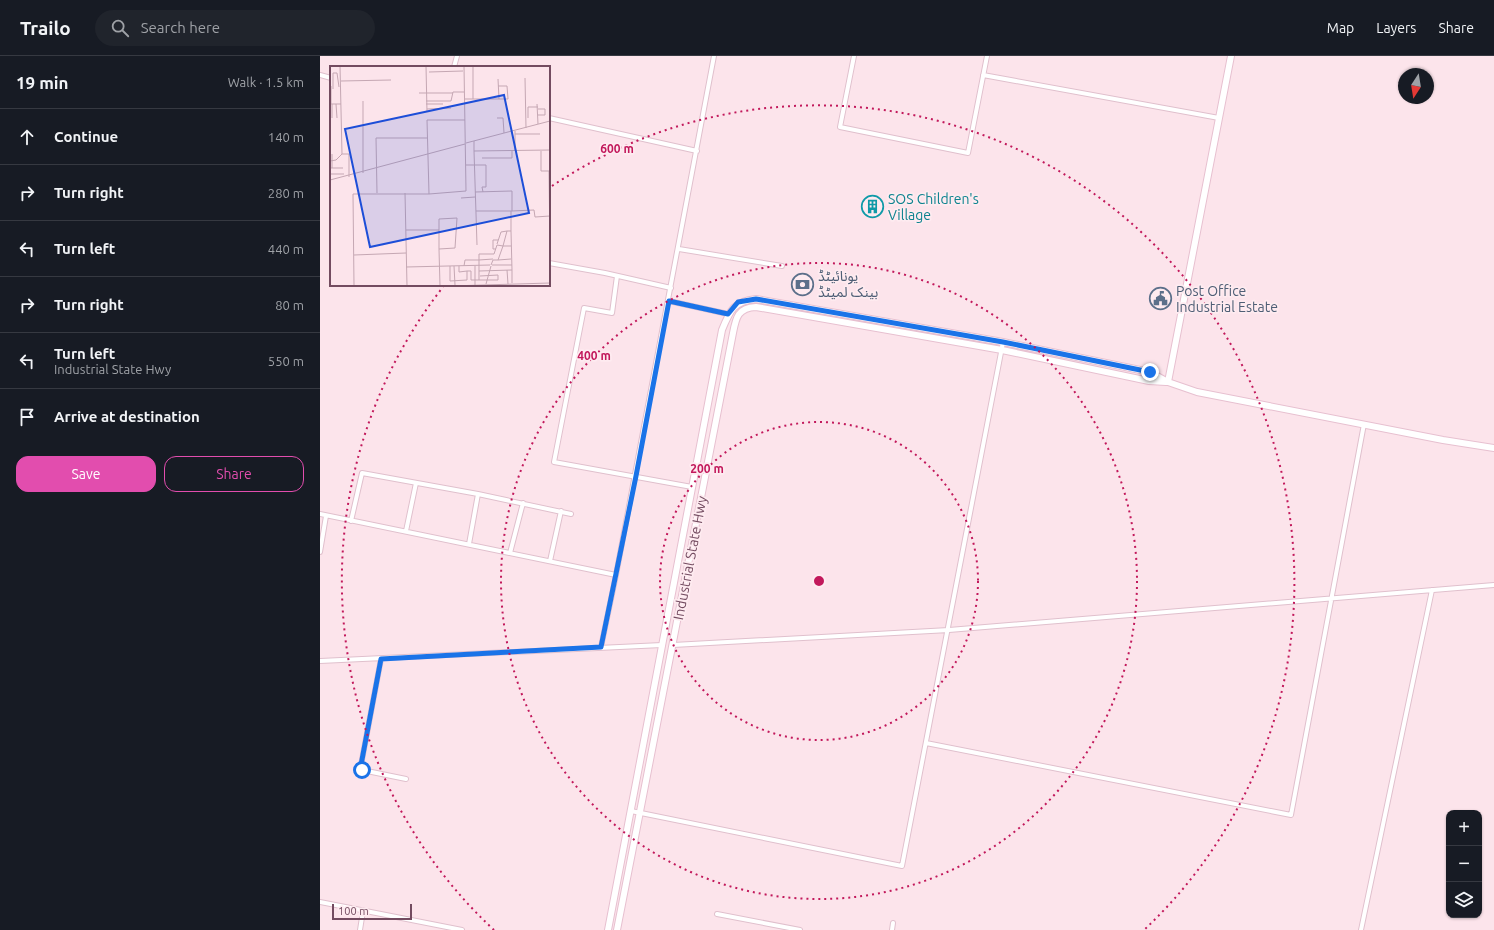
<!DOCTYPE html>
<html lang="en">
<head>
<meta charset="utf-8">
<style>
  body { margin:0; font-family:Ubuntu,"Noto Sans Arabic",sans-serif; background:#20242c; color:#f1f3f6 }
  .controls { position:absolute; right:12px; bottom:12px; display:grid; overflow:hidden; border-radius:8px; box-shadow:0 1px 3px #0004 }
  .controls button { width:36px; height:36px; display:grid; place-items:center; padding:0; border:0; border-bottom:1px solid #363941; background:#171b24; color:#f1f3f6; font:20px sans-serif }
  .compass { position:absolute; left:1078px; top:12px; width:36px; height:36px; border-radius:50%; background:#171b24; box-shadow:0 1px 3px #0004; rotate:192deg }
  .scale { position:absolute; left:12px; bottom:10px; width:80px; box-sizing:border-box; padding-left:4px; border:2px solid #734b60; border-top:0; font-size:11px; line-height:14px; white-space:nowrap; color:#734b60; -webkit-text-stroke:3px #feebf0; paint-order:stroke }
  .stop { position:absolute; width:12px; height:12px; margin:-9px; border:3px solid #1a73e8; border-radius:50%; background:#fff }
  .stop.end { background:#1a73e8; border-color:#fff; box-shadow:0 1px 4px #0008 }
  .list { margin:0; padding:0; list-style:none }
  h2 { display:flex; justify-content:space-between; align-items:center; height:52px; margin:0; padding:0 16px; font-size:17px }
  h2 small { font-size:13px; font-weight:400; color:#9ea1a6 }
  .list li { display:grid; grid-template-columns:26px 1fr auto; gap:12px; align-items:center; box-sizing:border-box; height:56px; padding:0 16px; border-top:1px solid #363941 }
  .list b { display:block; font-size:15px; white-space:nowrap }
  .list p { margin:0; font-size:13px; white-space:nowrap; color:#9ea1a6 }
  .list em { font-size:13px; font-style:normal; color:#9ea1a6 }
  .actions { display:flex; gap:8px; padding:12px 16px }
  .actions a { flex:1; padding:9px 0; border:1px solid #e24dae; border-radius:12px; text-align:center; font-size:14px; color:#e24dae }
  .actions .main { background:#e24dae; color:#fff }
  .icon { flex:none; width:22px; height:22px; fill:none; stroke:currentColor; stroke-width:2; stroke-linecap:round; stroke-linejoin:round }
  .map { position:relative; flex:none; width:1174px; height:874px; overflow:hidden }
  header { display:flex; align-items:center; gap:24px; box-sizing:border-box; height:56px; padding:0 20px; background:#171b24; border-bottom:1px solid #363941 }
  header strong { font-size:19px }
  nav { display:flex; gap:22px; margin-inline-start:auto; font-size:14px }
  .search { width:280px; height:36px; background:#20242c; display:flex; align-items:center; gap:10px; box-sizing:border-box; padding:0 14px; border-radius:22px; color:#9ea1a6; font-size:15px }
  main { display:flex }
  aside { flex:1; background:#171b24 }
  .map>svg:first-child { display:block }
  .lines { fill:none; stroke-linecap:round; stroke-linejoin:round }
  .street-casing { stroke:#e0c0cd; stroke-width:6 }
  .secondary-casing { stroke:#e7c0d0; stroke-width:8 }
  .street { stroke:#fff; stroke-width:4 }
  .secondary { stroke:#fff; stroke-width:6 }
  .route { stroke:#1a73e8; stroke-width:5 }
  .ring { fill:none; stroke:#c2185b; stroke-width:2; stroke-dasharray:2 4 }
  .labels { text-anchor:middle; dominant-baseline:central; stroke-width:3.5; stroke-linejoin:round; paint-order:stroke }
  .culture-label { font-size:14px; fill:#0d838f; stroke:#feebf0; text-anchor:start }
  .service-label { font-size:14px; fill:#4e5e75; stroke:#feebf0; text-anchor:start }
  .street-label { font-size:14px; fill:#734b60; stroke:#feebf0 }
  .inset-road { fill:none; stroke:#c5a7b3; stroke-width:1 }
  .view { fill:#1d4ed8; fill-opacity:0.15; stroke:#1d4ed8; stroke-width:2 }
  .inset-edge { fill:none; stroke:#734b60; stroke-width:2 }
  .centre { fill:#c2185b; stroke:#feebf0; stroke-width:2 }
  .ring-label { font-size:12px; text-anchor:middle; font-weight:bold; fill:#c2185b; stroke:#feebf0; stroke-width:3.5; stroke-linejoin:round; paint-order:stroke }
</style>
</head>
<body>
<header>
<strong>Trailo</strong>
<div class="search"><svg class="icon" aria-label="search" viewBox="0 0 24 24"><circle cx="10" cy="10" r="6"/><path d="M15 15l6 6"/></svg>Search here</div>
<nav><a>Map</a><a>Layers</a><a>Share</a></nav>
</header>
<main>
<aside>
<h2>19 min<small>Walk · 1.5 km</small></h2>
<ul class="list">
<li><svg class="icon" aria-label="ahead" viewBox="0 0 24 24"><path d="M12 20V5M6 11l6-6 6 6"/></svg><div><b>Continue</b></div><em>140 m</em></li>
<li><svg class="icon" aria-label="right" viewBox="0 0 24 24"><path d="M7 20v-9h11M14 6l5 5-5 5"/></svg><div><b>Turn right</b></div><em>280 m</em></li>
<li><svg class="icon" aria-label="left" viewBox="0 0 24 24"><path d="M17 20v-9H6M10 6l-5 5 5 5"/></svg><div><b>Turn left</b></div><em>440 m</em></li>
<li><svg class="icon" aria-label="right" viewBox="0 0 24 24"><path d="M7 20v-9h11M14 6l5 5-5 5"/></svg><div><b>Turn right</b></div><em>80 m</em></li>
<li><svg class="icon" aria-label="left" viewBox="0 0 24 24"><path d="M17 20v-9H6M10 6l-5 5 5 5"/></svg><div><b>Turn left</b><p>Industrial State Hwy</p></div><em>550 m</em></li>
<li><svg class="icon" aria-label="arrive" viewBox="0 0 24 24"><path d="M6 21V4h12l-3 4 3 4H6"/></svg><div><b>Arrive at destination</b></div></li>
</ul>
<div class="actions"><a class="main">Save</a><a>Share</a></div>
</aside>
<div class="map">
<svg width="1174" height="874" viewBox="0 0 1174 874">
  <rect width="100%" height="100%" fill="#fce4eb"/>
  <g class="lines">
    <defs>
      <path id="street" d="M 534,0 L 520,71 L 648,97 L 667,0
        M 134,11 L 137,0
        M 0,19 L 11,22
        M 663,19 L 899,62
        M 229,62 L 377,95
        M 359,193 L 462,210
        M 229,207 L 285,217 L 351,232
        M 297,220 L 292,257 L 264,252 L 234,406 L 372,431
        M 349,245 L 408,258
        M 0,458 L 296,519 L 281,591
        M 31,465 L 42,417 L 158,438 L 251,458
        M 86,475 L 96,427
        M 149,488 L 158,438
        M 0,496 L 6,460
        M 190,497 L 203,447
        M 230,505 L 241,455
        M 296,519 L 394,0
        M 353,589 L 629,574 L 1174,529
        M 61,603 L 41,709 L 42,714 L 86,723
        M 0,605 L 342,589
        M 606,687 L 971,759 L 1044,368
        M 311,755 L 582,810 L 683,286
        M 0,846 L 142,874
        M 397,858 L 480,874
        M 40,874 L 43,855
        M 572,874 L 573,867
        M 1041,874 L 1112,534"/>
      <path id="secondary" d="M 848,326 L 911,0
        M 288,874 L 402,274 C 410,254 414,245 436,243 L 683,286 L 830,316 L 848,326 L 877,336 L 1123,384 L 1174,392
        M 297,874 L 413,277 C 416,261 418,252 436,251 L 682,294 L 829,325 L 846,326"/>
    </defs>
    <use href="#street" class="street-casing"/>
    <use href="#secondary" class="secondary-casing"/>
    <use href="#street" class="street"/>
    <use href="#secondary" class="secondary"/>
  </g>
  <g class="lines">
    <path class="route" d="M 42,714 L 41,709 L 61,603 L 281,591 L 316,420 L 349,245 L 408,258 L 418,246 L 436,243 L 683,286 L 830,316"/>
  </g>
  <g class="ring">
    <circle cx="499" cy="525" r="159"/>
    <circle cx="499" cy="525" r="318"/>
    <path d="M174 874A477 477 0 0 1 123 231M232 130A477 477 0 0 1 824 874"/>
  </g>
  <defs>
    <symbol id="building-ring" viewBox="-11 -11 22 22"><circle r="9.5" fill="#feebf0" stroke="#0f9aa8" stroke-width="1.5"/><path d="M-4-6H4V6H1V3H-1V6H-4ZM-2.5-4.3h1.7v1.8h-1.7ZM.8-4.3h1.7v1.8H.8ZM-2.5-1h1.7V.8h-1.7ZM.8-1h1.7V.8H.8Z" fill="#0f9aa8"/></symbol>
    <symbol id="bank-ring" viewBox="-11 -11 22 22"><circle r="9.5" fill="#feebf0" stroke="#5c6f8a" stroke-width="1.5"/><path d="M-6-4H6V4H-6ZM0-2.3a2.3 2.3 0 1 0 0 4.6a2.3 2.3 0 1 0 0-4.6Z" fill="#5c6f8a"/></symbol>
    <symbol id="civic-ring" viewBox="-11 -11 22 22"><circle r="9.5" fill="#feebf0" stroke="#5c6f8a" stroke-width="1.5"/><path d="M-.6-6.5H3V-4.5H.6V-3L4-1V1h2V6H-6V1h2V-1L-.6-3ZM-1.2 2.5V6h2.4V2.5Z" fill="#5c6f8a"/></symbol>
  </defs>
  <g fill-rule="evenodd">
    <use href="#building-ring" x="540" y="138" width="25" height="25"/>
    <use href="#bank-ring" x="470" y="216" width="25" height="25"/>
    <use href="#civic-ring" x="828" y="230" width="25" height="25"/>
  </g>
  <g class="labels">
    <g class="culture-label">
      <text x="568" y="143">SOS Children's<tspan x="568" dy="16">Village</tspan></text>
    </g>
    <g class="service-label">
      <text x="498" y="220">یونائیٹڈ<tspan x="498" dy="16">بینک لمیٹڈ</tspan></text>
      <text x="856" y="235">Post Office<tspan x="856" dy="16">Industrial Estate</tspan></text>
    </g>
    <g class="street-label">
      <text transform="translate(370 502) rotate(-79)">Industrial State Hwy</text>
    </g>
  </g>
  <g transform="translate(10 10)">
    <rect width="220" height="220" fill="#fce4eb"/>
    <path class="inset-road" d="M 10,0 L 12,88 L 19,88 L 19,111M 96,0 L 97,46M 143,0 L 143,33M 99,6 L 133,5M 195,12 L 196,62M 168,13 L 169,33M 11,15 L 61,14M 1,20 L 1,38 L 11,38M 3,23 L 3,7 L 7,7 L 9,21M 89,27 L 123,27M 135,33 L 178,33 L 177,20 L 168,20M 33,35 L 33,107M 96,35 L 121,35 L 123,26 L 134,26M 6,38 L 7,52M 96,38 L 113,38M 207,38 L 208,58M 97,43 L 121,42M 208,43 L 215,43 L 215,49 L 208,49M 2,52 L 2,38M 167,52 L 173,52 L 174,67M 198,52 L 198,41 L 208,41M 185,65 L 185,85M 185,68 L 210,68M 144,75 L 144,85 L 220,84M 136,77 L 220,55M 144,85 L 147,179M 211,85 L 211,105 L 219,105 L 220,182M 152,92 L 182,92 L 182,85M 0,95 L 6,94 L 12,88M 136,99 L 156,99 L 156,121 L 152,121 L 153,126M 0,102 L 13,102M 2,102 L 2,88M 0,108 L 14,108M 0,114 L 135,78M 145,126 L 182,125 L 182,145 L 146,145M 47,127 L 46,72 L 97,72M 75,127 L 77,220M 99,128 L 97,54 L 135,54M 131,132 L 145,131M 181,145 L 181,165M 182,145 L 204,144 L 205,151 L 220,150M 76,164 L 109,164 L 109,153 L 127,152 L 125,182 L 109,183 L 109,164M 167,178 L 171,166 L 177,165M 109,183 L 110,220M 166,183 L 163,183 L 163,174 L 168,174M 24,189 L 76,187M 149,194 L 163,193M 168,194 L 181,193M 161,199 L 163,194 L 168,194 L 173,180 L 181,180M 162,199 L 182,199M 120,200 L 120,215 L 137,214 L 137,205 L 129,206 L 129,200M 124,200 L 125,219M 134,200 L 135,194 L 149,194M 76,201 L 160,199M 177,204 L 178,218M 182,204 L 182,217M 137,205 L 141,205 L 141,214 L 145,214 L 145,200M 149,214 L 168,214 L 168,209 L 150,210M 156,218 L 161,200M 145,219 L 145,214 L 149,214 L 149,188 L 164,188 L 167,179 L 173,180 L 177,165 L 181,165 L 182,204 L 149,205M 24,220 L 23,128 L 99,128 L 136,125 L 134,0M 120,220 L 220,217"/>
    <path class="view" d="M 174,29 L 199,147 L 40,181 L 15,63 Z"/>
    <rect width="220" height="220" class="inset-edge"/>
  </g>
  <circle cx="499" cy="525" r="6" class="centre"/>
  <g class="ring-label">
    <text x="297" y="97">600 m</text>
    <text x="274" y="304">400 m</text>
    <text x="387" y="417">200 m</text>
  </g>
</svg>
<div class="controls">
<button>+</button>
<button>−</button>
<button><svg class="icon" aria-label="layers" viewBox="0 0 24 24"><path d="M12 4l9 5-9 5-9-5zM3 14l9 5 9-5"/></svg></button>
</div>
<svg class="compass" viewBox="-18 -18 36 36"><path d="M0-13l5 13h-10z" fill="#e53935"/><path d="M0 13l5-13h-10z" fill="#9ea1a6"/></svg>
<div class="scale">100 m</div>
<div class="stop" style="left:42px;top:714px"></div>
<div class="stop end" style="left:830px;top:316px"></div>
</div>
</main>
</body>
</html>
